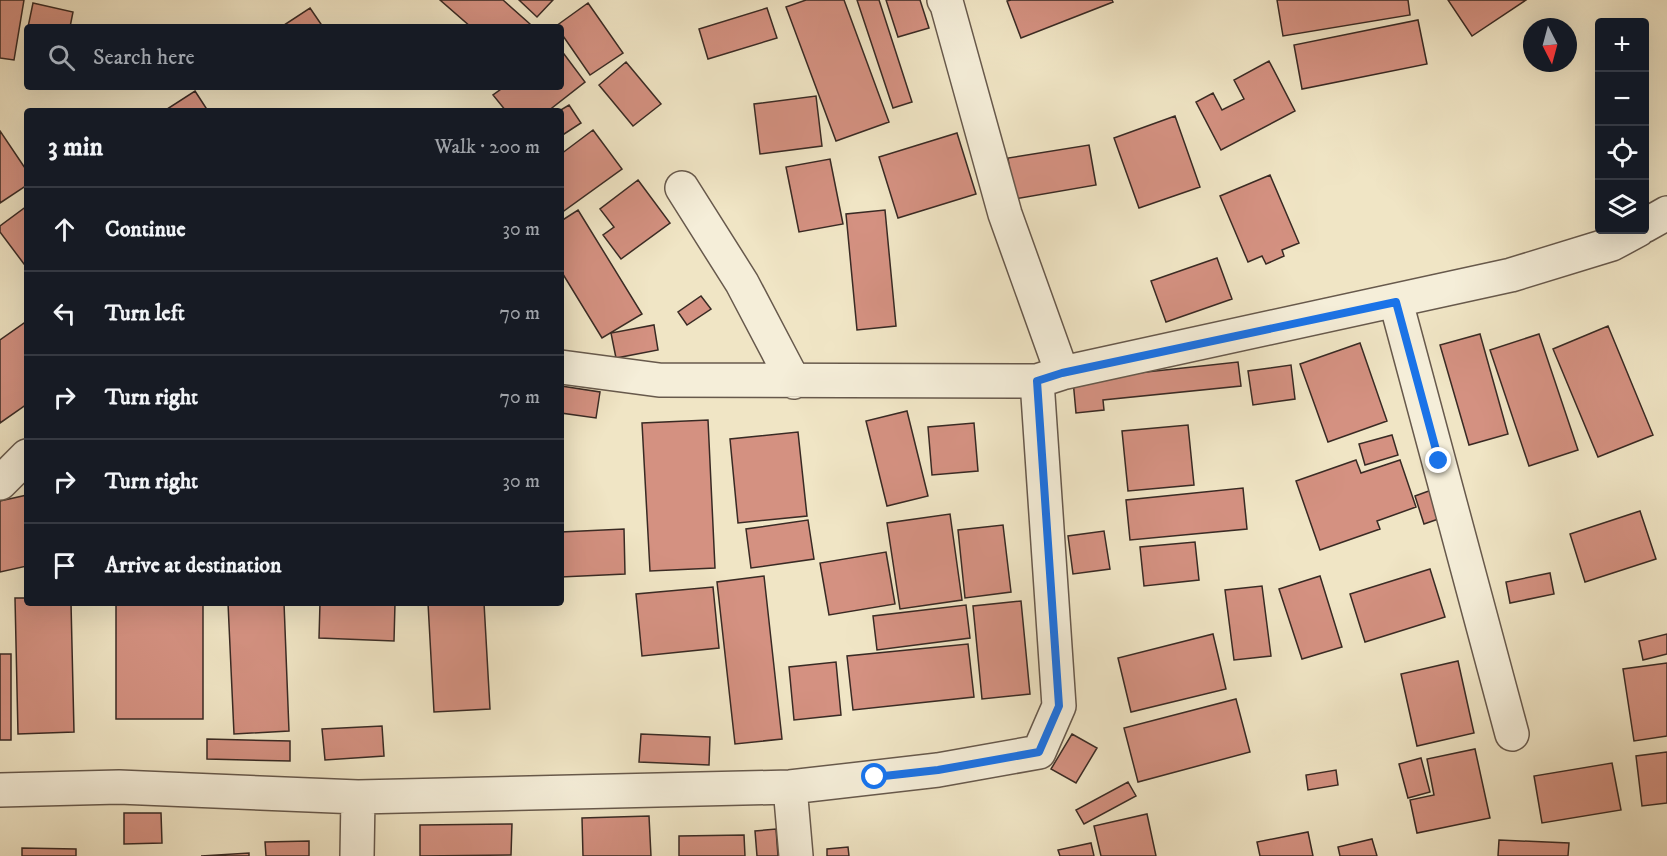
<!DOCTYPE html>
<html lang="en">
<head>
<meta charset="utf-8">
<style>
  body { margin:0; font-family:"IM FELL DW Pica",serif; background:#20242c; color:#f1f3f6 }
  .controls { position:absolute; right:18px; top:18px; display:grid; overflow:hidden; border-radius:6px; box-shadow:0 6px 24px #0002 }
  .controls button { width:54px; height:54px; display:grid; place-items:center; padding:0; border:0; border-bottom:2px solid #363941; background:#171b24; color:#f1f3f6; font:30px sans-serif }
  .compass { position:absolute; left:1523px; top:18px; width:54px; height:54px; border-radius:50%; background:#171b24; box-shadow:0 6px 24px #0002; rotate:174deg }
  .stop { position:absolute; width:18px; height:18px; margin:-14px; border:4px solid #1a73e8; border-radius:50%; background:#fff }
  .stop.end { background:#1a73e8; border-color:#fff; box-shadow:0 2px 6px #0008 }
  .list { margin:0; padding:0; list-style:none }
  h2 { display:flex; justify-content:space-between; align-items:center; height:78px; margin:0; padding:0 24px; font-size:26px }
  h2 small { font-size:20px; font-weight:400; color:#9ea1a6 }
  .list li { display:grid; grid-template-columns:39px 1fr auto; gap:18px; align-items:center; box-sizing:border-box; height:84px; padding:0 24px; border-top:2px solid #363941 }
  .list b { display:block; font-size:22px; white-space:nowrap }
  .list em { font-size:20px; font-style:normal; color:#9ea1a6 }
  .icon { flex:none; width:33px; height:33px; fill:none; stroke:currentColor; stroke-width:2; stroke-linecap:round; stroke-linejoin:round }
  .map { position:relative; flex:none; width:1667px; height:856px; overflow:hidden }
  .search { position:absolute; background:#171b24; box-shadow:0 6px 24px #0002; left:24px; top:24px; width:540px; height:66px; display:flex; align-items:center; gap:15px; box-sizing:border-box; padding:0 21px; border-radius:6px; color:#9ea1a6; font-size:22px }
  .panel { position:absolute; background:#171b24; box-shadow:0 6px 24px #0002; left:24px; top:108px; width:540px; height:498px; border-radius:6px }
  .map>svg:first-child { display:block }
  .building { fill:#d49181; stroke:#392a24; stroke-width:1.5 }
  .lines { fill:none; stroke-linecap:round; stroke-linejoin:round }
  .minor-casing { stroke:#67594c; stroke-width:36 }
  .minor { stroke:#f5eed9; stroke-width:33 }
  .route { stroke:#1a73e8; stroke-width:8 }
</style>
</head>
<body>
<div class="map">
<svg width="1667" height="856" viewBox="0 0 1667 856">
  <rect width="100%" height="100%" fill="#f0e5c5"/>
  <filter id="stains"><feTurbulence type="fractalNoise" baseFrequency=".00333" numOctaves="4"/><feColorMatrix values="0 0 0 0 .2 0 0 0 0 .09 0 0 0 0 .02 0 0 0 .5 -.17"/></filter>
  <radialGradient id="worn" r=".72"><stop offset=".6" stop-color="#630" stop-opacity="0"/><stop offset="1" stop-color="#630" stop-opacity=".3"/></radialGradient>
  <path class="building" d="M 0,0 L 24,0 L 14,60 L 0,58 Z
    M 440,0 L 503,0 L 530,24 L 527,27 L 471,27 Z
    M 519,0 L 553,0 L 537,17 Z
    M 806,0 L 844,0 L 889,122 L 836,141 L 786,7 Z
    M 857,0 L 879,0 L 912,102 L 893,108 Z
    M 886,0 L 920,0 L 929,28 L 898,37 Z
    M 1011,0 L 1112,0 L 1113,2 L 1021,38 L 1007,1 Z
    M 1277,0 L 1408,0 L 1410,15 L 1283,36 Z
    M 1448,0 L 1526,0 L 1472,36 Z
    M 33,3 L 73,12 L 70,27 L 28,27 Z
    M 588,3 L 623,53 L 590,75 L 561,33 L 561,27 L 556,26 Z
    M 310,8 L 323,27 L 281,27 Z
    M 767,8 L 777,38 L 708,59 L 699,29 Z
    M 1418,20 L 1427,64 L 1302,89 L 1294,45 Z
    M 561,50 L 585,82 L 548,111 L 506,111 L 493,95 L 504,87 L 561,87 Z
    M 1269,61 L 1295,111 L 1221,150 L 1196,102 L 1213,93 L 1222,110 L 1244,99 L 1234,80 Z
    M 626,62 L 661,104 L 633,126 L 599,85 Z
    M 195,91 L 208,111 L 164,111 Z
    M 816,96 L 822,146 L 760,154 L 754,104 Z
    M 569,105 L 581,123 L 561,136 L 561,111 L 559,111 Z
    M 1175,116 L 1200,187 L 1139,208 L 1114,138 Z
    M 593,130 L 622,169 L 561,213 L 561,154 Z
    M 0,131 L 27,171 L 27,185 L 0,203 Z
    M 957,133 L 976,194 L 898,218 L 879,157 Z
    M 1089,145 L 1096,185 L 1014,199 L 1008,158 Z
    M 830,159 L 843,224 L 799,232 L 786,167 Z
    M 1270,175 L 1299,243 L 1282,250 L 1284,256 L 1266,264 L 1262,256 L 1248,262 L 1220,196 Z
    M 638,180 L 670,223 L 621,259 L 603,235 L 614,227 L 600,209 Z
    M 27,206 L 27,268 L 0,232 L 0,226 Z
    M 578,210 L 642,314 L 602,338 L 561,271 L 561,221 Z
    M 885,210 L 896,326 L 857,330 L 846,214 Z
    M 1217,258 L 1232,299 L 1166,322 L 1151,281 Z
    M 701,296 L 711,309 L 687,325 L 678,312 Z
    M 27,321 L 27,404 L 0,423 L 0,340 Z
    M 654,325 L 658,350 L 616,358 L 611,333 Z
    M 1608,326 L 1653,435 L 1598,457 L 1553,349 Z
    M 1480,334 L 1508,434 L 1469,445 L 1440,345 Z
    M 1539,334 L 1578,450 L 1529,466 L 1490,350 Z
    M 1360,343 L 1387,421 L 1328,442 L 1300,364 Z
    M 1238,362 L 1241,386 L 1103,400 L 1104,410 L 1076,413 L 1073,380 Z
    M 1291,365 L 1295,399 L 1253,405 L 1248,371 Z
    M 561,386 L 600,392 L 596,418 L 561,413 Z
    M 907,411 L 928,496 L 887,506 L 866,421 Z
    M 708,420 L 715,568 L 650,571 L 642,423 Z
    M 974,423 L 978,471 L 932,475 L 928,427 Z
    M 1188,425 L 1194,485 L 1128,491 L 1122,431 Z
    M 798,432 L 807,516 L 738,523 L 730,439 Z
    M 1392,435 L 1398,455 L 1365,465 L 1359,444 Z
    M 1356,460 L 1361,473 L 1400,460 L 1416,507 L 1377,521 L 1380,529 L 1320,550 L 1296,481 Z
    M 1243,488 L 1247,529 L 1130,540 L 1126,500 Z
    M 1437,488 L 1447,516 L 1424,524 L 1415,496 Z
    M 27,495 L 27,566 L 0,572 L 0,501 Z
    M 1640,511 L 1656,559 L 1585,582 L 1570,534 Z
    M 950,514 L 962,600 L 900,609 L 887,523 Z
    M 808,520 L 814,559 L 751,568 L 746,529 Z
    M 1003,525 L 1011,592 L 965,598 L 958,530 Z
    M 624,529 L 625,574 L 561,577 L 561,532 Z
    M 1104,531 L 1110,569 L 1073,574 L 1068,536 Z
    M 1195,542 L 1199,580 L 1144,586 L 1140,547 Z
    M 886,552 L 895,604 L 829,615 L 820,563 Z
    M 1430,569 L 1445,617 L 1365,642 L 1350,594 Z
    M 1550,573 L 1554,594 L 1510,603 L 1506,582 Z
    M 764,576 L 782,739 L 735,744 L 717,582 Z
    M 1320,576 L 1342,647 L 1302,659 L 1279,589 Z
    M 1262,586 L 1271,656 L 1234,660 L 1225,590 Z
    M 713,587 L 719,648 L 642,656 L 636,594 Z
    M 15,598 L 27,598 L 27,603 L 71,603 L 74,732 L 18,734 Z
    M 1021,601 L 1030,694 L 982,699 L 973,606 Z
    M 116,603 L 203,603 L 203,719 L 116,719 Z
    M 228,603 L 284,603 L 289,731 L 234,734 Z
    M 320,603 L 395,603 L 394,641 L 319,638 Z
    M 428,603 L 484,603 L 490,709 L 434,712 Z
    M 966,605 L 970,638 L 877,650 L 873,616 Z
    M 1213,634 L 1226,689 L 1131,712 L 1118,658 Z
    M 1667,634 L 1667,654 L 1643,660 L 1639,641 Z
    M 968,644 L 974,697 L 853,710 L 847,656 Z
    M 0,654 L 11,654 L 11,740 L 0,740 Z
    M 1458,661 L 1474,733 L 1417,746 L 1401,674 Z
    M 836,662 L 841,715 L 794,720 L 789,667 Z
    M 1667,663 L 1667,736 L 1634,741 L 1623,669 Z
    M 1236,699 L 1250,752 L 1138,782 L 1124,728 Z
    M 382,726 L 384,756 L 325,760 L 322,729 Z
    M 641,734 L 710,737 L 709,765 L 639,762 Z
    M 1072,734 L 1097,748 L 1076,783 L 1051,769 Z
    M 207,739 L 290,741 L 290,761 L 207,759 Z
    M 1475,749 L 1490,818 L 1417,833 L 1410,800 L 1434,795 L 1427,759 Z
    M 1667,752 L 1667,803 L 1642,806 L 1636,756 Z
    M 1421,758 L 1430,792 L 1408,798 L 1399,764 Z
    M 1612,763 L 1621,810 L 1542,823 L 1534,776 Z
    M 1336,770 L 1338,785 L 1308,790 L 1306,775 Z
    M 1128,782 L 1136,796 L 1084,824 L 1076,810 Z
    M 124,813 L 161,813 L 162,843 L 124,844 Z
    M 1147,814 L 1156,856 L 1101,856 L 1094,826 Z
    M 649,816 L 651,856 L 583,856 L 582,818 Z
    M 512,824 L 511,855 L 420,856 L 420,825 Z
    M 776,829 L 778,856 L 757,856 L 755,831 Z
    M 1308,832 L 1313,856 L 1260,856 L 1257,842 Z
    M 744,835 L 745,856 L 679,856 L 679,836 Z
    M 1372,839 L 1377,856 L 1340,856 L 1338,847 Z
    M 1499,840 L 1569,843 L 1568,856 L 1498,856 Z
    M 309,841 L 309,856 L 266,856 L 265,842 Z
    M 1091,843 L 1094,856 L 1060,856 L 1058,850 Z
    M 848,847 L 849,856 L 827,856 L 827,849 Z
    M 22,848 L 76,849 L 76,856 L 22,856 Z
    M 249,853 L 249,856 L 201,856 Z"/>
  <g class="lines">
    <defs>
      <path id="minor" d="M 944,0 L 947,5 L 1005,214 L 1062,373
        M 682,188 L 742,283 L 794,382
        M 1644,226 L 1667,213
        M 1396,302 L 1512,734
        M 561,367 L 659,380 L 1037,381 L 1062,373 L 1511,275 L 1612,244 L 1638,230
        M 0,483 L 27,456
        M 790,787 L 796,856
        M 0,790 L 119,787 L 358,797 L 790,787 L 938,770 L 1039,752 L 1059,706 L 1037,381
        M 357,856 L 358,797"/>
    </defs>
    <use href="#minor" class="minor-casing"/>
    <use href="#minor" class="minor"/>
  </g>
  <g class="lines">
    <path class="route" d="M 875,777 L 938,770 L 1039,752 L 1059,706 L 1037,381 L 1062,373 L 1396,302 L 1439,461"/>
  </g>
  <rect width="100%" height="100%" filter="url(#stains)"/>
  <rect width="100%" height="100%" fill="url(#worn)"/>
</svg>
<div class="controls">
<button>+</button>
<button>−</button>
<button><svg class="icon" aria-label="locate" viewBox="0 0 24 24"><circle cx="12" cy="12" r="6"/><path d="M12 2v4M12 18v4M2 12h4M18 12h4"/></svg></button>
<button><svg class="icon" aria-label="layers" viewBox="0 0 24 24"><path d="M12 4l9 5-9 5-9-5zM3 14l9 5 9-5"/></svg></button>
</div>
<svg class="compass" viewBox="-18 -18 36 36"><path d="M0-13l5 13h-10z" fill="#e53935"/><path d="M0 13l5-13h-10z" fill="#9ea1a6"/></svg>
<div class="stop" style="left:875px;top:777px"></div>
<div class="stop end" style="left:1439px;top:461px"></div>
<div class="search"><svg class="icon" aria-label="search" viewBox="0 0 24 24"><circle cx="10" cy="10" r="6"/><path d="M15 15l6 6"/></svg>Search here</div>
<section class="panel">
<h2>3 min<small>Walk · 200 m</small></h2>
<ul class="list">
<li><svg class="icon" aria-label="ahead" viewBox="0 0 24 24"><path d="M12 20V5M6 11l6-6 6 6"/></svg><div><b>Continue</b></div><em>30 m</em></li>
<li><svg class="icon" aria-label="left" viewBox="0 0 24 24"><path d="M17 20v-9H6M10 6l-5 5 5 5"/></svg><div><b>Turn left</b></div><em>70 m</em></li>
<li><svg class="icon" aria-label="right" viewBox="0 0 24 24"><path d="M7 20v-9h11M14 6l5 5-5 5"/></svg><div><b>Turn right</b></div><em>70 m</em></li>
<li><svg class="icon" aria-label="right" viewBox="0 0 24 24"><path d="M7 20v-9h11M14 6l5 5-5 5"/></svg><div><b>Turn right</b></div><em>30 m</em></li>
<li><svg class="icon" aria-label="arrive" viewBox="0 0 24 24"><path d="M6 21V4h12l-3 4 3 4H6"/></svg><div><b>Arrive at destination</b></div></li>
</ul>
</section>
</div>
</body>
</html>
